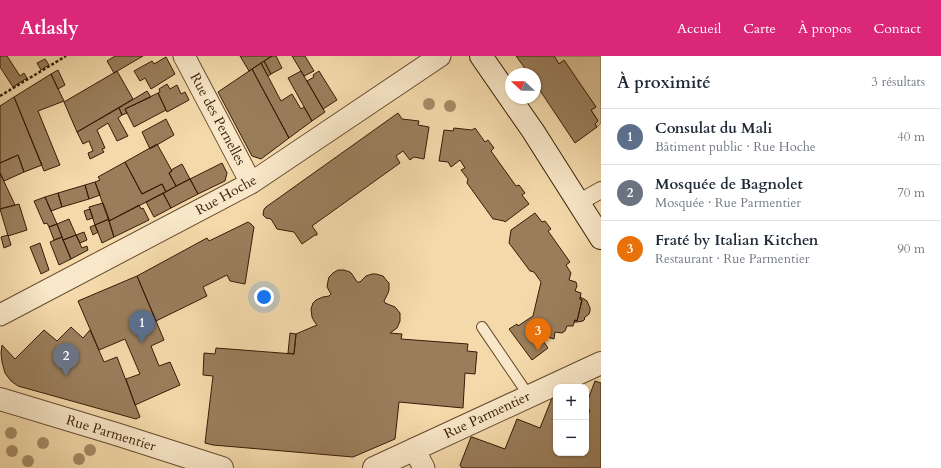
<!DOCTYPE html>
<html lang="fr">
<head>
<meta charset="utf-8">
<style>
  body { margin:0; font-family:Cardo,serif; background:#f2f2f3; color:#1f2937 }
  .controls { position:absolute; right:12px; bottom:12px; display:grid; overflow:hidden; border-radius:8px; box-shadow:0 1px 3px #0004 }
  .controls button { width:36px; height:36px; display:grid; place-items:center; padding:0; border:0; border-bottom:1px solid #e0e1e3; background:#fff; color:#1f2937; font:20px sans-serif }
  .compass { position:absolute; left:505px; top:12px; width:36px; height:36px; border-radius:50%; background:#fff; box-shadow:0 1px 3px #0004; rotate:291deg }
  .you { position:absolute; left:264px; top:241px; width:14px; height:14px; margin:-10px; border:3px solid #fff; border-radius:50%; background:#1a73e8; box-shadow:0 0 0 6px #1a73e833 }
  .badge { display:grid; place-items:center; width:26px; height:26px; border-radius:50%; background:#db2777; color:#fff; font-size:13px; font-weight:700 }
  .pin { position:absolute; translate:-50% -33px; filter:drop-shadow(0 1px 2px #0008) }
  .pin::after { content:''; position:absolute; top:21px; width:14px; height:12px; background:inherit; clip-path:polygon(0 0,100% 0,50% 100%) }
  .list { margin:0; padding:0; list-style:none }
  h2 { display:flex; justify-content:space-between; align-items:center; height:52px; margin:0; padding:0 16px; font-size:17px }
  h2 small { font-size:13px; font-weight:400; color:#747a83 }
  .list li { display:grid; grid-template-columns:26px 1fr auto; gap:12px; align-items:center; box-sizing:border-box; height:56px; padding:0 16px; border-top:1px solid #e0e1e3 }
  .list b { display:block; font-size:15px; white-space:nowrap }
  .list p { margin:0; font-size:13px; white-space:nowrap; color:#747a83 }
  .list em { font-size:13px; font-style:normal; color:#747a83 }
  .map { position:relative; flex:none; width:601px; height:412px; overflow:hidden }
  header { display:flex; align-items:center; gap:24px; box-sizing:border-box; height:56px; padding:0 20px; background:#db2777; color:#fff }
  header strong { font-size:19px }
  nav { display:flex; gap:22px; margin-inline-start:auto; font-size:14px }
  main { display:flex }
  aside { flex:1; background:#fff }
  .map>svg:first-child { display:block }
  .green { fill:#d4ba8f; stroke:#866a4a }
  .building { fill:#9a7e5c; stroke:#381b06 }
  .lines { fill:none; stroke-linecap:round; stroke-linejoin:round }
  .service-casing { stroke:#674b2f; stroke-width:12 }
  .pedestrian-casing { stroke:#674b2f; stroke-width:18 }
  .minor-casing { stroke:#674b2f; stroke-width:23 }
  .tertiary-casing { stroke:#674b2f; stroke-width:24 }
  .secondary-casing { stroke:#381b06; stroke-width:24 }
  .path { stroke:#381b06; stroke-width:2.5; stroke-dasharray:3 2; stroke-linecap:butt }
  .service { stroke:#f8e7c8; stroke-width:10 }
  .pedestrian { stroke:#f8e7c8; stroke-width:16 }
  .minor { stroke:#f8e7c8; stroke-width:21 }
  .tertiary { stroke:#f8e7c8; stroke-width:22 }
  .secondary { stroke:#f8e7c8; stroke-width:22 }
  .tree { fill:#a68b67 }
  .labels { text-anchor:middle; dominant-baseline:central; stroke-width:4; stroke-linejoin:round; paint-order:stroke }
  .street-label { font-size:14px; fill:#381b06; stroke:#f8e7c8 }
</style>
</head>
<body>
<header>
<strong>Atlasly</strong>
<nav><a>Accueil</a><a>Carte</a><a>À propos</a><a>Contact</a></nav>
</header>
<main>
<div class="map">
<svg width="601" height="412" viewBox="0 0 601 412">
  <rect width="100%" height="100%" fill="#f4daab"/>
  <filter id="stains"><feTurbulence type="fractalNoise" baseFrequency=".005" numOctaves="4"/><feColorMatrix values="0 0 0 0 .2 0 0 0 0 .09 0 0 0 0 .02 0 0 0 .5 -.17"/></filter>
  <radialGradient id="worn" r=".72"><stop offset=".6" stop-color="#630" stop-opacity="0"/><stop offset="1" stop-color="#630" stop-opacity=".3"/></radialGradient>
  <path class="green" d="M 554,0 L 601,0 L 601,67 L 597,71 L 595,68 L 598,64 L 591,54 L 596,51 L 564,5 L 559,8 Z"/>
  <path class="building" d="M 0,0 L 7,0 L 20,20 L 24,17 L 27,22 L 13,31 L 0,11 Z
    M 115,0 L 143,0 L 114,17 L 107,5 Z
    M 240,0 L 272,0 L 249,15 Z
    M 272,0 L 276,0 L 282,12 L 271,18 L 264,5 Z
    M 292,0 L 305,0 L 314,15 L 304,20 Z
    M 516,0 L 554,0 L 559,8 L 564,4 L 596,51 L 591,54 L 598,65 L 595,68 L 597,71 L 575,87 L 535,27 L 535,18 L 529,18 Z
    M 166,1 L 175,18 L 151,33 L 145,22 L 140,25 L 134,15 L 152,5 L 154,8 Z
    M 45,3 L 49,9 L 41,14 L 37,7 Z
    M 264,5 L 271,18 L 268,20 L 261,7 Z
    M 261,7 L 281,45 L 292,38 L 301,53 L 304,51 L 312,65 L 289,82 L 252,13 Z
    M 252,13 L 289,82 L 261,103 L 252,100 L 218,36 Z
    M 58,14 L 65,29 L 58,33 L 51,18 Z
    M 117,15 L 133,43 L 77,76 L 64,46 Z
    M 301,15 L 325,56 L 312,65 L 288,22 Z
    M 319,15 L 337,44 L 323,53 L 307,25 L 314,21 L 313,19 Z
    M 51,18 L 64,45 L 38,55 L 60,109 L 44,115 L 14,41 Z
    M 167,28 L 170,33 L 177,29 L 181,38 L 185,36 L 189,44 L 167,56 L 158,37 L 160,36 L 159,33 Z
    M 147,35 L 151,41 L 125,53 L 127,57 L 122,59 L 119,52 Z
    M 158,37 L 166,54 L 134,71 L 125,53 Z
    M 14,41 L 42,109 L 24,116 L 18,99 L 0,107 L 0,50 Z
    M 119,52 L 122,59 L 118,62 L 128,80 L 117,85 L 108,67 L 97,74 L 105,92 L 102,93 L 104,96 L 90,103 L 88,97 L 93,95 L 89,85 L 83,88 L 77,76 Z
    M 398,57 L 402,63 L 419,65 L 418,69 L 429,71 L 424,103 L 414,101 L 410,104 L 403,95 L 396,100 L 400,107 L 312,170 L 317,177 L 317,179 L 315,179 L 302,188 L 294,176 L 277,173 L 271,163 L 266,162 L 263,159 L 264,153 L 266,151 Z
    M 166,63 L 174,79 L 150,93 L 142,76 Z
    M 454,72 L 472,74 L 475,72 L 485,86 L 488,84 L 494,92 L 491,95 L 516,130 L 519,129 L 525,137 L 522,139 L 529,148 L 505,166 L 504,165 L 494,163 L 493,163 L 467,127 L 468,123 L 461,114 L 465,112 L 460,104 L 451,111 L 448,106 L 439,105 L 444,74 L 453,75 Z
    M 157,88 L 172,115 L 169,117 L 176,130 L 166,136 L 162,128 L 142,138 L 125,106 Z
    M 18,99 L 24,116 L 4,125 L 0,117 L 0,107 Z
    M 125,106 L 142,138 L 162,128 L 166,136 L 109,165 L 95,126 L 100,124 L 98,121 Z
    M 222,107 L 227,117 L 225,125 L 198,138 L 190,123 Z
    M 182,108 L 190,123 L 176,130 L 169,117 L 172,115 L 171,114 Z
    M 0,117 L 15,149 L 0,153 Z
    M 190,123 L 198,138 L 171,152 L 163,137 Z
    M 95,126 L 100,139 L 89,143 L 85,129 Z
    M 85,129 L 89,143 L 62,151 L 58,137 Z
    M 58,137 L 62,151 L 51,155 L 45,141 Z
    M 163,137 L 171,152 L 154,161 L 146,146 Z
    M 45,141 L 57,168 L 49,171 L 47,167 L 44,168 L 34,145 Z
    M 103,147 L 109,163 L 95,169 L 89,151 Z
    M 19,148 L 27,174 L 8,180 L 0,153 Z
    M 139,149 L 141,153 L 143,152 L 149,164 L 114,181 L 109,165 Z
    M 90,153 L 93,162 L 87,164 L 84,155 Z
    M 535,157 L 542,166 L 545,165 L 551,173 L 548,175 L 570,206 L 566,209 L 571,217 L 569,224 L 576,226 L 577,230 L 575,235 L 581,237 L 580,243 L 582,244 L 577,265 L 575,264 L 573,270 L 567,270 L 565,275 L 562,277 L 555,276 L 554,283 L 547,281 L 546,279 L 541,282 L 548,292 L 532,304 L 509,273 L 517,268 L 518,270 L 533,260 L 541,226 L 534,216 L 530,215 L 509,187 L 511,174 Z
    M 69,163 L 76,179 L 63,184 L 57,168 Z
    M 109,163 L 109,165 L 114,181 L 102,187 L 95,169 Z
    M 248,166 L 251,168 L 254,171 L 245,228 L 230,225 L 227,219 L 203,231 L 207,240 L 156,265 L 137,220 L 207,182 L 209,185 L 246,167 Z
    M 57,168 L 62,181 L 54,184 L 49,171 Z
    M 95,169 L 98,176 L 93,179 L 90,171 Z
    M 84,176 L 87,184 L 80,187 L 76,179 Z
    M 8,179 L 11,189 L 4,192 L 1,181 Z
    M 76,179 L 82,192 L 87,190 L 88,194 L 71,203 L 63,184 Z
    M 62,181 L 71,203 L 59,209 L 50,186 Z
    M 40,187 L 49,214 L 41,218 L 30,191 Z
    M 338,214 L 344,214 L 350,216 L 352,218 L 357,226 L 360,226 L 366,220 L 372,218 L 376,218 L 383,220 L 387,225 L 389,227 L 389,234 L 388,237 L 384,245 L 385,247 L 395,251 L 400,257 L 400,265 L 397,272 L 390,277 L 402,278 L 401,283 L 468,288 L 467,295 L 477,296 L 475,318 L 465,317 L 463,352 L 399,346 L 395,383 L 353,401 L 213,389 L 205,387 L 213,320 L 203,319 L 204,297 L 215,298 L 216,292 L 294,298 L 296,278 L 317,269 L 314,265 L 312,261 L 311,253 L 313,247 L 316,244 L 323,241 L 329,240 L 331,238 L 327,231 L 328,225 L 329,221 L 333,217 Z
    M 137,220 L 164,284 L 151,290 L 159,310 L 170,306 L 180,329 L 135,349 L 126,323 L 140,318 L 125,283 L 99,294 L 78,245 Z
    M 580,241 L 584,243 L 587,245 L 590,252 L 590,255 L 589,258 L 584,262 L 585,263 L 583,265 L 577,266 L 574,266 L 575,264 L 577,265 L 582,244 L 580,243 Z
    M 71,271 L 83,282 L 90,274 L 104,306 L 117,301 L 140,361 L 136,363 L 18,330 L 11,325 L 5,317 L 2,306 L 1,297 L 2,289 L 15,303 L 44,274 L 57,285 Z
    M 290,277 L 296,278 L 294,298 L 288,297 Z
    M 595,325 L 601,327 L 601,412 L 463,412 L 461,411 L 460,409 L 471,381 L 472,381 L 505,393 L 517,363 L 540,372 L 552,342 L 556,344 L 556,397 L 586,397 L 586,356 L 589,357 L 590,354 L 587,352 L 586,349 Z"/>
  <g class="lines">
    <defs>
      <path id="service" d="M 482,271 L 529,340"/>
      <path id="pedestrian" d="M 578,147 L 601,134"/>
      <path id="minor" d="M 184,0 L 251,127
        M 0,259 L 251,127 L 440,0
        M 414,393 L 424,412"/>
      <path id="tertiary" d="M 0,343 L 116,378 L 222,412
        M 374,412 L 601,307"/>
      <path id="secondary" d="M 481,0 L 533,75 L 601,182"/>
    </defs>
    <use href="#service" class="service-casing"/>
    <use href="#pedestrian" class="pedestrian-casing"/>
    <use href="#minor" class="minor-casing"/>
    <use href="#tertiary" class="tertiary-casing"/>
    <use href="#secondary" class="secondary-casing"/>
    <path class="path" d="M 0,40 L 66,0"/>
    <use href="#service" class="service"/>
    <use href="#pedestrian" class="pedestrian"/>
    <use href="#minor" class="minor"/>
    <use href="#tertiary" class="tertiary"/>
    <use href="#secondary" class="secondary"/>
  </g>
  <g class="tree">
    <circle cx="429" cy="48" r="6"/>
    <circle cx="450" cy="50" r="6"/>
    <circle cx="11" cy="377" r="6"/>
    <circle cx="43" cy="387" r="6"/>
    <circle cx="90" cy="394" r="6"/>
    <circle cx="12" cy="395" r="6"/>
    <circle cx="79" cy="403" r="6"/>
    <circle cx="28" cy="405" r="6"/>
  </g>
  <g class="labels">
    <g class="street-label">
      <text transform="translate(218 63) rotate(62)">Rue des Pernelles</text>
      <text transform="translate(226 139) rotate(-29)">Rue Hoche</text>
      <text transform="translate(487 359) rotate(-25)">Rue Parmentier</text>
      <text transform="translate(111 377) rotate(17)">Rue Parmentier</text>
    </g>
  </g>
  <rect width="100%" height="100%" filter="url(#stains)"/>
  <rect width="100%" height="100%" fill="url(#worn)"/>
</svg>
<div class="controls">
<button>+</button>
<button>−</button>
</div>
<svg class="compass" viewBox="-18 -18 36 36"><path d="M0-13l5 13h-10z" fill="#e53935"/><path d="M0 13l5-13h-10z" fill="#747a83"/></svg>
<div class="you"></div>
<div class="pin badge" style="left:142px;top:287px;background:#5c6f8a">1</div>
<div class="pin badge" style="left:66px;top:320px;background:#6b7280">2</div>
<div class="pin badge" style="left:538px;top:295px;background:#e8710a">3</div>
</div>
<aside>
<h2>À proximité<small>3 résultats</small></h2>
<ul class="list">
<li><span class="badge" style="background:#5c6f8a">1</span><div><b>Consulat du Mali</b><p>Bâtiment public · Rue Hoche</p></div><em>40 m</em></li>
<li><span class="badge" style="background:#6b7280">2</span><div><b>Mosquée de Bagnolet</b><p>Mosquée · Rue Parmentier</p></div><em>70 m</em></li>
<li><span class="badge" style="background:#e8710a">3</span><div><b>Fraté by Italian Kitchen</b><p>Restaurant · Rue Parmentier</p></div><em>90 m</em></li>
</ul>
</aside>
</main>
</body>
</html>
